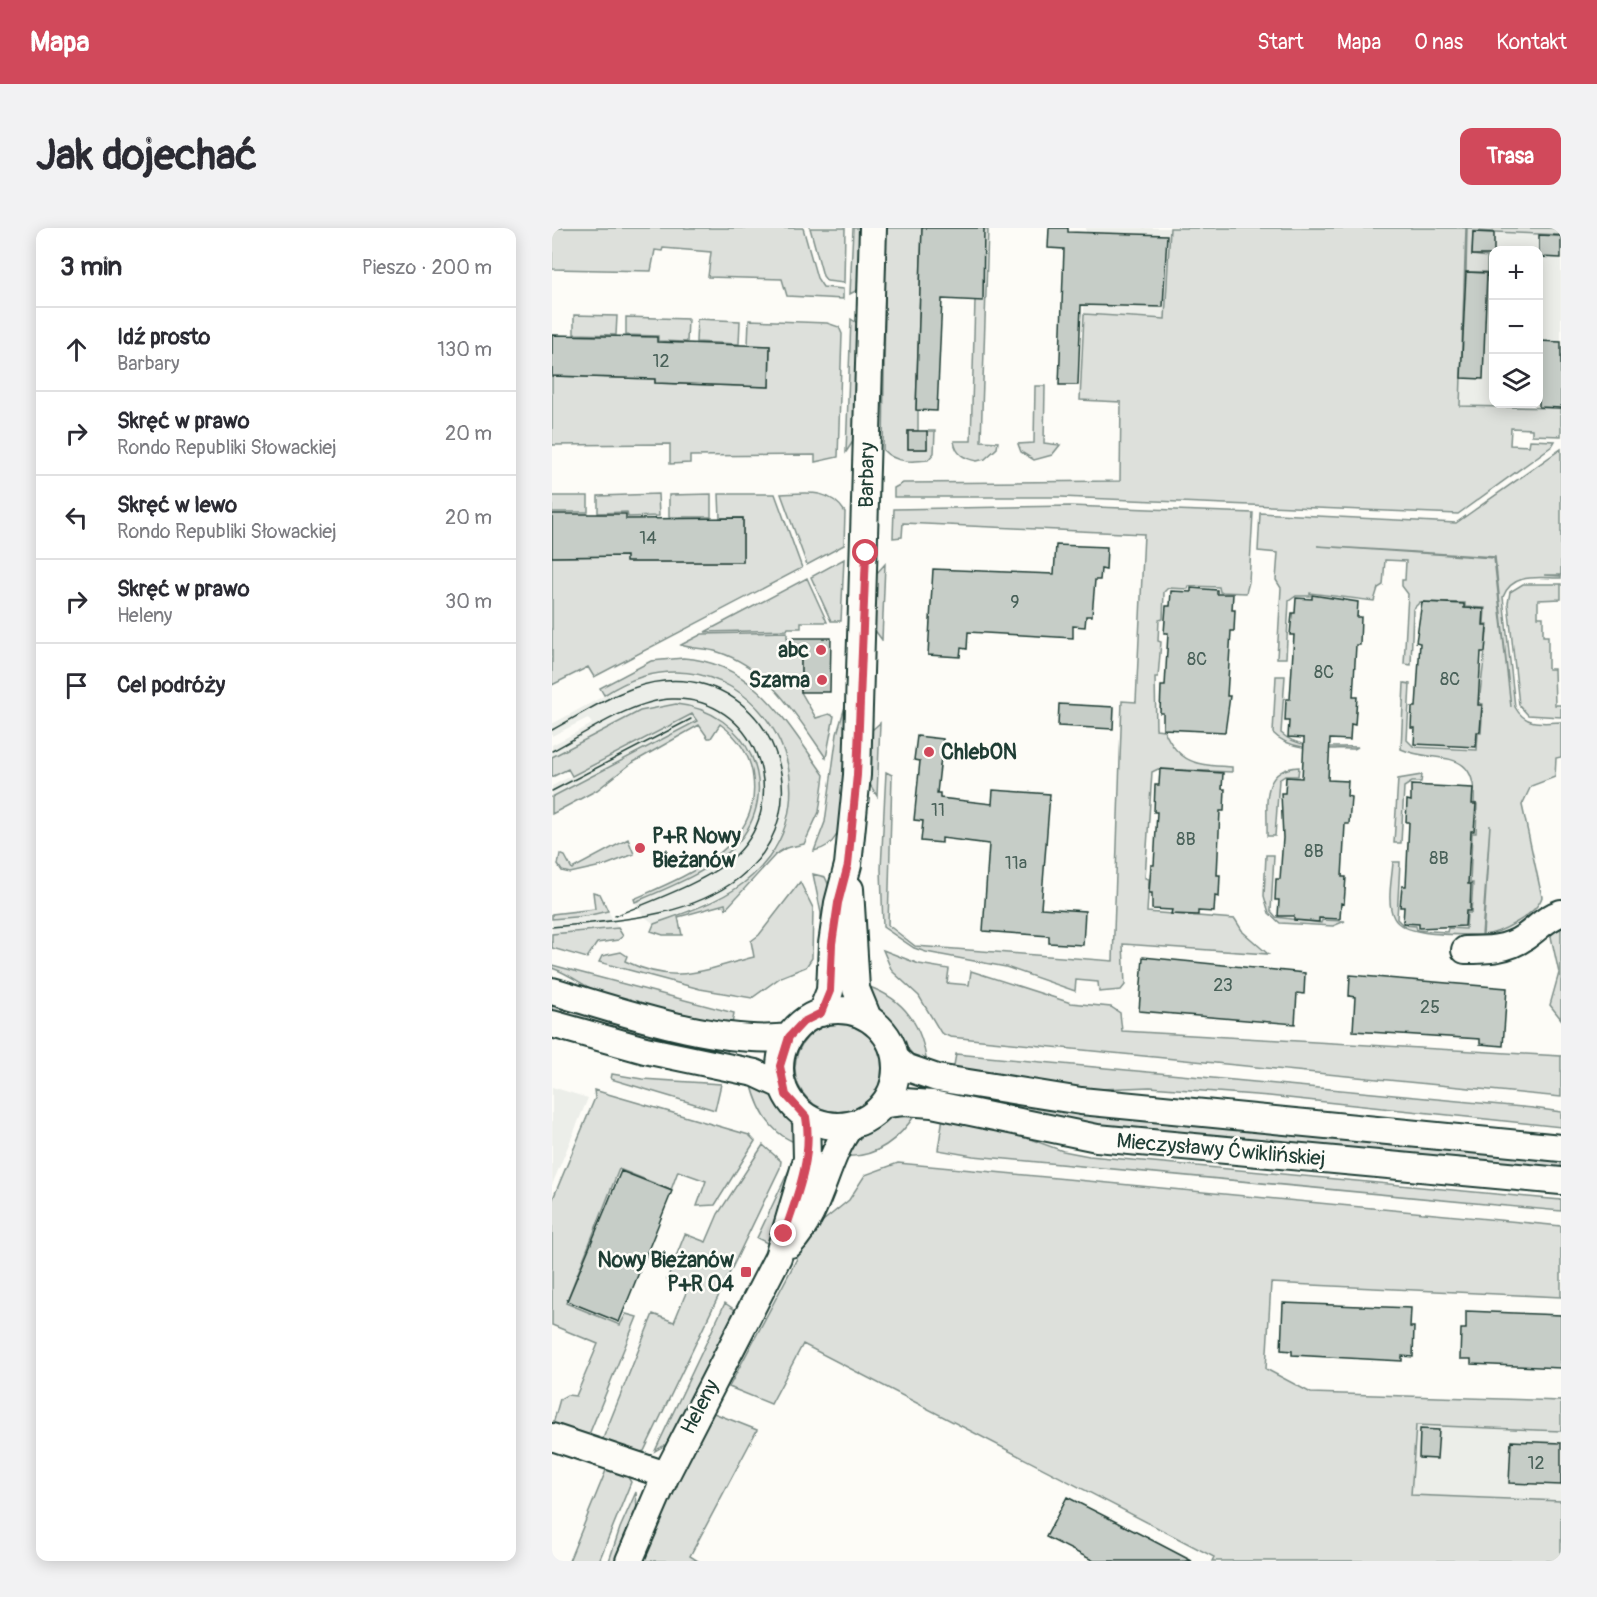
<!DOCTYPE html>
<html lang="pl">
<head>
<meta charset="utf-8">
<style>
  body { margin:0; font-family:Pangolin,sans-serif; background:#f2f2f3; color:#2b2b33 }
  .controls { position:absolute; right:18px; top:18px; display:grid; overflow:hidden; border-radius:12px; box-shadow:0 3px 15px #0003 }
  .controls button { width:54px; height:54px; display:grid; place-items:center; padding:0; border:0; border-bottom:2px solid #e1e1e2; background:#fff; color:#2b2b33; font:30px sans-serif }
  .stop { position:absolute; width:18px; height:18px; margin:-14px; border:4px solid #d1495b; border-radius:50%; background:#fff }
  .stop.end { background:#d1495b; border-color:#fff; box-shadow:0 2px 6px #0008 }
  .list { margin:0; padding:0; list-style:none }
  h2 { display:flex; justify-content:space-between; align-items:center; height:78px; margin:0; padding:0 24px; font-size:26px }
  h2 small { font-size:20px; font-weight:400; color:#7c7c81 }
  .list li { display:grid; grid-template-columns:39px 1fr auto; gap:18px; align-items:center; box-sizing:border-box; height:84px; padding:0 24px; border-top:2px solid #e1e1e2 }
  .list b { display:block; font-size:22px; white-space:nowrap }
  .list p { margin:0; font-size:20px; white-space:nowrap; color:#7c7c81 }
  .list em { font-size:20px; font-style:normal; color:#7c7c81 }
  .icon { flex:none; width:33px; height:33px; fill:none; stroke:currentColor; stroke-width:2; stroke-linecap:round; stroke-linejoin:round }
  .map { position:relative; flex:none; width:1009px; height:1333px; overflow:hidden; border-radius:12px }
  header { display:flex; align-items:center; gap:36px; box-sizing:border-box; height:84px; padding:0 30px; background:#d1495b; color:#fff }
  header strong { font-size:28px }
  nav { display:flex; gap:33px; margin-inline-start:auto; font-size:21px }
  .intro { display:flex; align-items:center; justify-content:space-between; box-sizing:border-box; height:144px; padding:0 36px }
  h1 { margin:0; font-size:42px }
  .button { padding:15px 27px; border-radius:12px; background:#d1495b; color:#fff; font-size:21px; font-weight:700 }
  main { display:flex; gap:36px; padding:0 36px }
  aside { flex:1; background:#fff; border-radius:12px; box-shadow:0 3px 15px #0003 }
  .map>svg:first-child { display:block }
  .built { fill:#eceee9; fill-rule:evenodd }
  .green { fill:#dde0db; stroke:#7e8e88; stroke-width:1.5; fill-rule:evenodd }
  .building { fill:#c6cdc7; stroke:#1f3d34; stroke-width:1.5 }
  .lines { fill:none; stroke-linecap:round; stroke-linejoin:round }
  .minor-casing { stroke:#1f3d34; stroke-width:30 }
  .minor { stroke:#fdfcf7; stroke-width:26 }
  .tram { stroke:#1f3d34; stroke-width:1.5 }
  .route { stroke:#d1495b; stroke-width:8 }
  .poi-dot { fill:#d1495b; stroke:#fdfcf7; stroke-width:2 }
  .labels { text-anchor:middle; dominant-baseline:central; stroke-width:5; stroke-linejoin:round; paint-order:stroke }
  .number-label { font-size:18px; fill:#496159 }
  .street-label { font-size:21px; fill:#1f3d34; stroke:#fdfcf7 }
  .poi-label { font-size:21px; font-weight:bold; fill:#1f3d34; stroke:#fdfcf7; text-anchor:end }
</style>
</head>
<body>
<header>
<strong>Mapa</strong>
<nav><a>Start</a><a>Mapa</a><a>O nas</a><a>Kontakt</a></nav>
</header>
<div class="intro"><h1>Jak dojechać</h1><a class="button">Trasa</a></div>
<main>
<aside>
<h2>3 min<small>Pieszo · 200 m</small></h2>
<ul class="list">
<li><svg class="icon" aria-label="ahead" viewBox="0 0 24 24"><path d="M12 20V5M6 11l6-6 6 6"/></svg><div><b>Idź prosto</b><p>Barbary</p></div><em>130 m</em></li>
<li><svg class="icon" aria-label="right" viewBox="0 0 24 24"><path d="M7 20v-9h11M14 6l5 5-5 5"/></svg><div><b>Skręć w prawo</b><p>Rondo Republiki Słowackiej</p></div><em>20 m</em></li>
<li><svg class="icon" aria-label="left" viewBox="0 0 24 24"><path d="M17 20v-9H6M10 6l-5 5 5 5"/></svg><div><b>Skręć w lewo</b><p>Rondo Republiki Słowackiej</p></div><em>20 m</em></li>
<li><svg class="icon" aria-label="right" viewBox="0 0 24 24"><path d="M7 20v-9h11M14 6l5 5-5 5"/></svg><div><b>Skręć w prawo</b><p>Heleny</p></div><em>30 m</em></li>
<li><svg class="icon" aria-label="arrive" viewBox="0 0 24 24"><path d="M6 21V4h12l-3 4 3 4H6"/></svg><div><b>Cel podróży</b></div></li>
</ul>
</aside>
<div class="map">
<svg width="1009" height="1333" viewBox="0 0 1009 1333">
  <rect width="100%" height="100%" fill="#fdfcf7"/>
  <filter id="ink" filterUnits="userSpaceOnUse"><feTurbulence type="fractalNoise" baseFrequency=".0167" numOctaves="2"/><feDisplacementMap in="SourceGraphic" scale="12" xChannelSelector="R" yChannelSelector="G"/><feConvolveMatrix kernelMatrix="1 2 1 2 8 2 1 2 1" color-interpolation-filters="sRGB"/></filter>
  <g filter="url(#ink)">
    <path class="built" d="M 534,0 L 618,0 L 613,91 L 532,86 Z
      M 914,0 L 1009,0 L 1009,180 L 908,178 ZM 942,22 L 987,22 L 987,176 L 942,176 Z
      M 126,445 L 163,451 L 183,462 L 212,487 L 234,526 L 239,554 L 237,577 L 230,606 L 212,634 L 199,649 L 171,667 L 102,696 L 91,687 L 83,674 L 168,631 L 185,616 L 194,603 L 205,576 L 207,564 L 206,547 L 198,523 L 176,496 L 156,484 L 140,478 L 114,477 L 97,480 L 0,529 L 0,517 L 40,496 L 36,490 L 0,508 L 0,496 L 85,450 Z
      M 140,485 L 145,493 L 0,569 L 0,558 Z
      M 56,683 L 66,700 L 0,706 L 0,691 L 34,688 Z
      M 0,859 L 36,870 L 0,957 Z
      M 864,1197 L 1009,1203 L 1009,1273 L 859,1268 Z"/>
    <path class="green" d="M 0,0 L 251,0 L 265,50 L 271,59 L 291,61 L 291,71 L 235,68 L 230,51 L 156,49 L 159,24 L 111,20 L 110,23 L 103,22 L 99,43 L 0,41 Z
      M 258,0 L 293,0 L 292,55 L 275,53 L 271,48 Z
      M 301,0 L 311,0 L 309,60 L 298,66 Z
      M 334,0 L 370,0 L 364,181 L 366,182 L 366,203 L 356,203 L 356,221 L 375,221 L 375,203 L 383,203 L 382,225 L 376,232 C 360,234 343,235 331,222 Z
      M 618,0 L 914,0 L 908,178 L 1009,180 L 1009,208 L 980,207 L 980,201 L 959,200 L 958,217 L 977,218 L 978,212 L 1003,213 L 1000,218 L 906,286 L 509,269 L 342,269 L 342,260 L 351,255 L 568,253 L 569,174 L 528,172 L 532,86 L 613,91 Z
      M 915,0 L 1009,0 L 1009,7 L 921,3 L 920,27 L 935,29 L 935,44 L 914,44 Z
      M 425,2 L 436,2 L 429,213 L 446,214 L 445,220 L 433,231 L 425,233 C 412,230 404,227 402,213 L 419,213 Z
      M 22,87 L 65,88 L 64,107 L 22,106 Z
      M 74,89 L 136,91 L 135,114 L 106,113 L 106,108 L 74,107 Z
      M 145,91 L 188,93 L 187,116 L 144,114 Z
      M 299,91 L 308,97 L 304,209 L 294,224 Z
      M 197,92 L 275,95 L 287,99 L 290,106 L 286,229 L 263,234 L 263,227 L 138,228 L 138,235 L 118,236 L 118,216 L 0,217 L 0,148 L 103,151 L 103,155 L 217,159 L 218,118 L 196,117 Z
      M 483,158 L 493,158 L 492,215 L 508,217 L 500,227 L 482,232 L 469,224 L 466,216 L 482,215 Z
      M 1009,221 L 1009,347 L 992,347 L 1009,348 L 1009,350 C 987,350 960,344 951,369 L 963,479 C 973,498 990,495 1009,494 L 1009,529 L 1004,530 L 1003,549 L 979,558 L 970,577 L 990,669 C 985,686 948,706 931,707 L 938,597 L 930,707 C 910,706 852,710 842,690 C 834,675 840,651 841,634 L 848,634 L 845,691 L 851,697 L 864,698 L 865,702 L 895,704 L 896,700 L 914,701 L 915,685 L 919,685 L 921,655 L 918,655 L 920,605 L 924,605 L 925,576 L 922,575 C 925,516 884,537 849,521 L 852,455 L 858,456 L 855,512 L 862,519 L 925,522 L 926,505 L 929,505 L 931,476 L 927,475 L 936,396 L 932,396 L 933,380 L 913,379 L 913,375 L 868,374 L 861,381 L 859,437 L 852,436 L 856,366 L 850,358 L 850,352 L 853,352 L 854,333 L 833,332 L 831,357 L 826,360 L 822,373 L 758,365 L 758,368 L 744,368 L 737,373 L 734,430 L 725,430 L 729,360 L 724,352 L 726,325 L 706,323 L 708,285 L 904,295 ZM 765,318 L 943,329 L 959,479 L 942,330 Z
      M 106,266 L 107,288 L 76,289 L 75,284 L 46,285 L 46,268 Z
      M 159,266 L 159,289 L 117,289 L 117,267 Z
      M 167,266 L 223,266 L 250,340 L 42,449 L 36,439 L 0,457 L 0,329 L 74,328 L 75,334 L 191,334 L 191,290 L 168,290 Z
      M 229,266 C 254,265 278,260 293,284 L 292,317 L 255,337 Z
      M 0,268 L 36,268 L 36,284 L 0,284 Z
      M 518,278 L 701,285 L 697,354 L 694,365 L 668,364 L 667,359 L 637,358 L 636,361 L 616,360 L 612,364 L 611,391 L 607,392 L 606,413 L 609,414 L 606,449 L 603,449 L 604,501 L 612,502 C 627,537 647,537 680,539 L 680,544 L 606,541 L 600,544 L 593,650 L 597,651 L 595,684 L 683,691 L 691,704 L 716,726 L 571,716 L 573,757 L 569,762 L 547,764 L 546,754 L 524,752 L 523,763 L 454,739 L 374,724 L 362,720 L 331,699 L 329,641 L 334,544 L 340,547 L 336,697 L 363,718 L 561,733 L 570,473 L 584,474 L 592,306 L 351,295 L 350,309 L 341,310 L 342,281 Z
      M 292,331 L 289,393 L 279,393 L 259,349 Z
      M 333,336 L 330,412 L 322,401 L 324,346 Z
      M 255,350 L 275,394 L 249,394 L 249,400 L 236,400 L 235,402 L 153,404 Z
      M 971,356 L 1009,356 L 1009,371 L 986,372 L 986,389 L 991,389 L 991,408 L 996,408 L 996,441 L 1002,441 L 1003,477 L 1009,477 L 1009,489 L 976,487 L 967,477 L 956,375 L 958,364 Z
      M 235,404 L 235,410 L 238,410 L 238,429 L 249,429 L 249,464 L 264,490 L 277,486 L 282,488 L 274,530 C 245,488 217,440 166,424 C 154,420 140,421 129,417 L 150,406 Z
      M 131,430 C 202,434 235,495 272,547 L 267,584 L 252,616 L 234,620 L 224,626 L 174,681 L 173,676 L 126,689 L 130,707 L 111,707 L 99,703 L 102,696 C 134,684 173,673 200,648 C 291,565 208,415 89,449 C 76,453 63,460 52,467 L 48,460 L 99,433 Z
      M 724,448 L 733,448 L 729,505 C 748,523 782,518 806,519 L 802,521 C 776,520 740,525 721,505 Z
      M 294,475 L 296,475 C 295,504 295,585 284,608 C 279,617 272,621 262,623 L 273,594 L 285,506 Z
      M 124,476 C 196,483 234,562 183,618 C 161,642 114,661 83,674 L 82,671 C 134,648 210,619 201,550 C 199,528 186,509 168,496 L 159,510 L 156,510 L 147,497 L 80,535 L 45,562 L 0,586 L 0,569 L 145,493 L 140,486 L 20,548 L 16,541 L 0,549 L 0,529 L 88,483 Z
      M 328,495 L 325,568 L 317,555 L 320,502 Z
      M 747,539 L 746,548 L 733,548 L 727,552 L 723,608 L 715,608 C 716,578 707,541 747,539 Z
      M 870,547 L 869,554 L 860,554 L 852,559 L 849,615 L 842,615 L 846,551 Z
      M 76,611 L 82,626 L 54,637 L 18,645 L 10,643 L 6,637 L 8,626 L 13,628 L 20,641 Z
      M 714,627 L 722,627 L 719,683 L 724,689 L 769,695 L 770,692 L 793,693 L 781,698 L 728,695 L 717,685 L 712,668 Z
      M 261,646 L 273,649 L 278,660 L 268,730 L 269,685 Z
      M 248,654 L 261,680 L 260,730 L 254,739 L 229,749 L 200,770 L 148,761 L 47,734 L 50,728 L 69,724 L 75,728 L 73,733 C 125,758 150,742 202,729 L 199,713 L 207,707 Z
      M 41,664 L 48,666 L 56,683 L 34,688 L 0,691 L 0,686 L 43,681 Z
      M 1009,697 L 1009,791 L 998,777 L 1007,745 L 998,704 Z
      M 66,700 L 71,708 L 66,712 L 45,715 L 35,730 L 0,720 L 0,706 Z
      M 331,722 L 367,736 L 397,741 L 395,755 L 417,757 L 419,743 L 519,775 L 559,779 L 568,785 L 570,803 L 1009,828 L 1009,869 L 398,809 L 389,805 L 367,768 L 340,743 Z
      M 0,737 L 182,785 L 180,796 C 137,789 89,784 49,766 C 32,758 18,746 0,740 Z
      M 315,758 C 353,771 371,798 375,838 L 366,833 L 352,816 L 344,802 L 326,783 Z
      M 0,772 L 177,814 L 174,832 L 0,789 Z
      M243 840a44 44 0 1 1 88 0a44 44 0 1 1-88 0Z
      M 404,826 L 981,880 L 1009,884 L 1009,899 L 717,868 L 598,859 L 523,862 L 401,843 Z
      M 60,846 L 90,851 L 169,856 L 163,882 L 59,851 Z
      M 199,854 C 227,869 240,882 245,915 C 218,906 205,879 199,854 Z
      M 398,860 L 1009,926 L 1009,943 L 550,901 L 396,871 Z
      M 42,862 L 197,907 L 203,913 L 163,977 L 145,978 L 154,953 L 126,943 L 119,962 L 67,941 L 14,1075 L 68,1097 L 74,1086 L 85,1089 L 36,1209 L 1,1196 L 8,1171 L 15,1167 L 24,1168 L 46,1116 L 0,1097 L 0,973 L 43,870 Z
      M 365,884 C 348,910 325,931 292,928 C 310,905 334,885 365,884 Z
      M 391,889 L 453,902 L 511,923 L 537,928 L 1009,972 L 1009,983 L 421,928 L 386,922 Z
      M 211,917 L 229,933 L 228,940 L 92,1223 L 85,1225 L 50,1213 L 101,1086 L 122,1094 L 136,1060 L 115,1051 L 133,1006 L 154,1014 L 166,986 Z
      M 346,935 L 1009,998 L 1009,1069 L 719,1055 L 714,1141 L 759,1165 L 1009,1173 L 1009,1203 L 864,1197 L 859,1267 L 1009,1273 L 1009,1333 L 660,1333 L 662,1329 L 251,1116 L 219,1176 L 177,1159 L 249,1023 L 271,993 L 297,972 L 313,947 Z
      M 237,942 L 242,943 L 217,1016 L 205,1010 Z
      M 173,1075 L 183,1082 L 120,1210 L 115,1216 L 103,1223 Z
      M 154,1182 L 205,1202 L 138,1328 L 146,1333 L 92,1333 L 95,1317 Z
      M 55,1240 L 74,1246 L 79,1254 L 47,1333 L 17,1333 Z
      M 84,1264 L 85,1282 L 66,1333 L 57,1333 L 68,1300 Z"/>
    <path class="building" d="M 370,0 L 432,0 L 431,73 L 390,71 L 385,183 L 364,182 Z
      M 497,0 L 516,0 L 516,4 L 615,7 L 611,79 L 529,77 L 526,157 L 507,157 L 512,21 L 496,20 Z
      M 921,4 L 942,5 L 942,27 L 920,27 Z
      M 987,7 L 1009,8 L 1009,30 L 987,29 Z
      M 914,44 L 935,45 L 931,151 L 909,150 Z
      M 0,107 L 105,109 L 105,114 L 218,118 L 217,159 L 103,155 L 103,151 L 0,148 Z
      M 987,113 L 1009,114 L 1009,180 L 987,179 Z
      M 356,203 L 375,203 L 375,221 L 356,221 Z
      M 0,286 L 74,286 L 74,291 L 191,290 L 191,334 L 74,334 L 74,328 L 0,329 Z
      M 504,317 L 555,319 L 554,342 L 549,341 L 548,352 L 543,352 L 540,388 L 534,388 L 533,399 L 521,398 L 521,410 L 416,404 L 415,421 L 409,420 L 408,429 L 376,427 L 381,341 L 502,346 Z
      M 639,360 L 665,362 L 665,366 L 681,366 L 680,382 L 683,382 L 682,403 L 679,403 L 675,468 L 678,468 L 673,504 L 611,501 L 611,485 L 608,485 L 609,458 L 613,458 L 616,405 L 612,405 L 614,378 L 618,378 L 619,363 L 639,364 Z
      M 760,367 L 806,374 L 805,389 L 809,389 L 808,417 L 804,417 L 801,469 L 805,469 L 803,497 L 799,496 L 798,512 L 778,511 L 776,552 L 796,553 L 795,568 L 799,569 L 797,596 L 793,596 L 790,649 L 794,649 L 792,676 L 789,675 L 788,691 L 767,690 L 767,694 L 742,692 L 742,688 L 726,688 L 727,672 L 723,672 L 724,651 L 728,651 L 731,610 L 729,565 L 733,565 L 734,549 L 750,550 L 752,513 L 752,510 L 736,509 L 737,493 L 733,493 L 734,471 L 738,471 L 742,407 L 738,407 L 740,385 L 743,385 L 744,370 L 760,371 Z
      M 870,374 L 912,376 L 912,380 L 932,381 L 931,397 L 935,397 L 933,424 L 929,424 L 926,477 L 930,477 L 928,504 L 925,504 L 924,519 L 862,516 L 863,500 L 859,500 L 860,479 L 864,479 L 868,415 L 864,414 Z
      M 238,410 L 279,410 L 278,464 L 249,464 L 249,429 L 238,429 Z
      M 507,476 L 562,479 L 561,501 L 506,498 Z
      M 365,508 L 391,511 L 385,565 L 388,565 L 388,570 L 440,576 L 441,562 L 498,566 L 489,680 L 533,683 L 531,717 L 497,715 L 497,708 L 431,703 L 437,616 L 390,610 L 390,615 L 369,613 L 371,593 L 362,592 L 368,533 L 362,532 Z
      M 608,541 L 671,545 L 670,561 L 673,561 L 672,583 L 668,583 L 665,647 L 668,647 L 667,669 L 663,668 L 662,684 L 646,683 L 646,687 L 619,686 L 620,682 L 600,681 L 600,665 L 597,665 L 599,637 L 602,637 L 605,584 L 602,584 L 603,557 L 607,557 Z
      M 859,557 L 921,560 L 920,576 L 924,576 L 922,603 L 919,603 L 916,656 L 919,656 L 918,683 L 914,683 L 913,698 L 867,700 L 867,696 L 851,695 L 852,679 L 848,679 L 850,658 L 854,658 L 857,594 L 854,594 L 855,572 L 859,573 Z
      M 591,729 L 753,745 L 752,766 L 745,765 L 743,796 L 587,783 Z
      M 798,747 L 955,760 L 951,818 L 928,816 L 928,811 L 801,803 L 803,769 L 797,768 Z
      M 69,943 L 120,963 L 67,1094 L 15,1073 Z
      M 731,1075 L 859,1080 L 858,1099 L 862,1099 L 861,1129 L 850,1128 L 850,1133 L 740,1127 L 740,1123 L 729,1122 Z
      M 914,1083 L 1009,1087 L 1009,1140 L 919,1136 L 919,1131 L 908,1131 L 909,1101 L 914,1101 Z
      M 868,1201 L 887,1202 L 885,1231 L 867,1230 Z
      M 959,1213 L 1009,1215 L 1009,1257 L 957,1255 Z
      M 515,1269 L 594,1309 L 640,1333 L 542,1333 L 494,1309 Z"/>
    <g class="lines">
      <defs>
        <path id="minor" d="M 298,661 L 304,761 L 316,790
          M 913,722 C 934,722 955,722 973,709 C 986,700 994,690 1009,685
          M 0,763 C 68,783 167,818 237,809
          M228 840a58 58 0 1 1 116 0a58 58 0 1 1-116 0Z
          M 269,785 L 278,763 L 280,716 L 286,675 L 296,637 L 305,547 L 321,0
          M 0,796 L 93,822 L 203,845 L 231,858
          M 344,831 L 353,839 L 385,850 L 529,873 L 1009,920
          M 333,876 L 352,874 L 380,876 L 545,910 L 1009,953
          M 238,1016 C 270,982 272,933 299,897
          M 0,1209 L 114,1247
          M 77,1333 L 114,1247 L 226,1029 L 255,931 L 254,889"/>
      </defs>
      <use href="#minor" class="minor-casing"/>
      <use href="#minor" class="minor"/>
      <path class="tram" d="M 0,502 C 34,484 73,456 112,453 C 222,444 273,583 187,650 C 133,691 65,692 0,699
        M 0,523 C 34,505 81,472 120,471 C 202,468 242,570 184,627 C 159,652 97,674 63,688
        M 0,563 L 139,491"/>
    </g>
  </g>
  <g class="lines" filter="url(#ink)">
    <path class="route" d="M 232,1006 C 245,968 261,930 254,889 L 234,867 L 228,838 L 237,809 L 251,794 L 269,785 L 278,763 L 280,716 L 286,675 L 296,637 L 305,547 L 314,325"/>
  </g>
  <g class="poi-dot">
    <circle cx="269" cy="422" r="6"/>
    <circle cx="270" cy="452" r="6"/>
    <circle cx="377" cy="524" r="6"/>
    <circle cx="88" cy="620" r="6"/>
    <rect x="188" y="1038" width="12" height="12" rx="3"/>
  </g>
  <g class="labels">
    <g class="number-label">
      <text x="109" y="133">12</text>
      <text x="96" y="310">14</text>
      <text x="463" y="374">9</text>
      <text x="645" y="431">8C</text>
      <text x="772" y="444">8C</text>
      <text x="898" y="451">8C</text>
      <text x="386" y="582">11</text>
      <text x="634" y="611">8B</text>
      <text x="762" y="623">8B</text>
      <text x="887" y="630">8B</text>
      <text x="464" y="635">11a</text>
      <text x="671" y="757">23</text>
      <text x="878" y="779">25</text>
      <text x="984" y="1235">12</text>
    </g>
    <g class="street-label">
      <text transform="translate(315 247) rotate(-89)">Barbary</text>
      <text transform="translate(669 922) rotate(5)">Mieczysławy Ćwiklińskiej</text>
      <text transform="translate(148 1179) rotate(-63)">Heleny</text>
    </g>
    <g class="poi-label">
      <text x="257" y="422">abc</text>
      <text x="258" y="452">Szama</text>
      <text x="389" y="524" text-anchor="start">ChlebON</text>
      <text x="100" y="608" text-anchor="start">P+R Nowy<tspan x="100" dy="24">Bieżanów</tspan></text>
      <text x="182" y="1032">Nowy Bieżanów<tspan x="182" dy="24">P+R 04</tspan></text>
    </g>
  </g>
</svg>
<div class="controls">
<button>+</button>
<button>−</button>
<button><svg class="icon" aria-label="layers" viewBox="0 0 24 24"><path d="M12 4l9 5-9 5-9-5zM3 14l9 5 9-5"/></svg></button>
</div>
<div class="stop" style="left:314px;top:325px"></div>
<div class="stop end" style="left:232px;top:1006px"></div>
</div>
</main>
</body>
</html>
